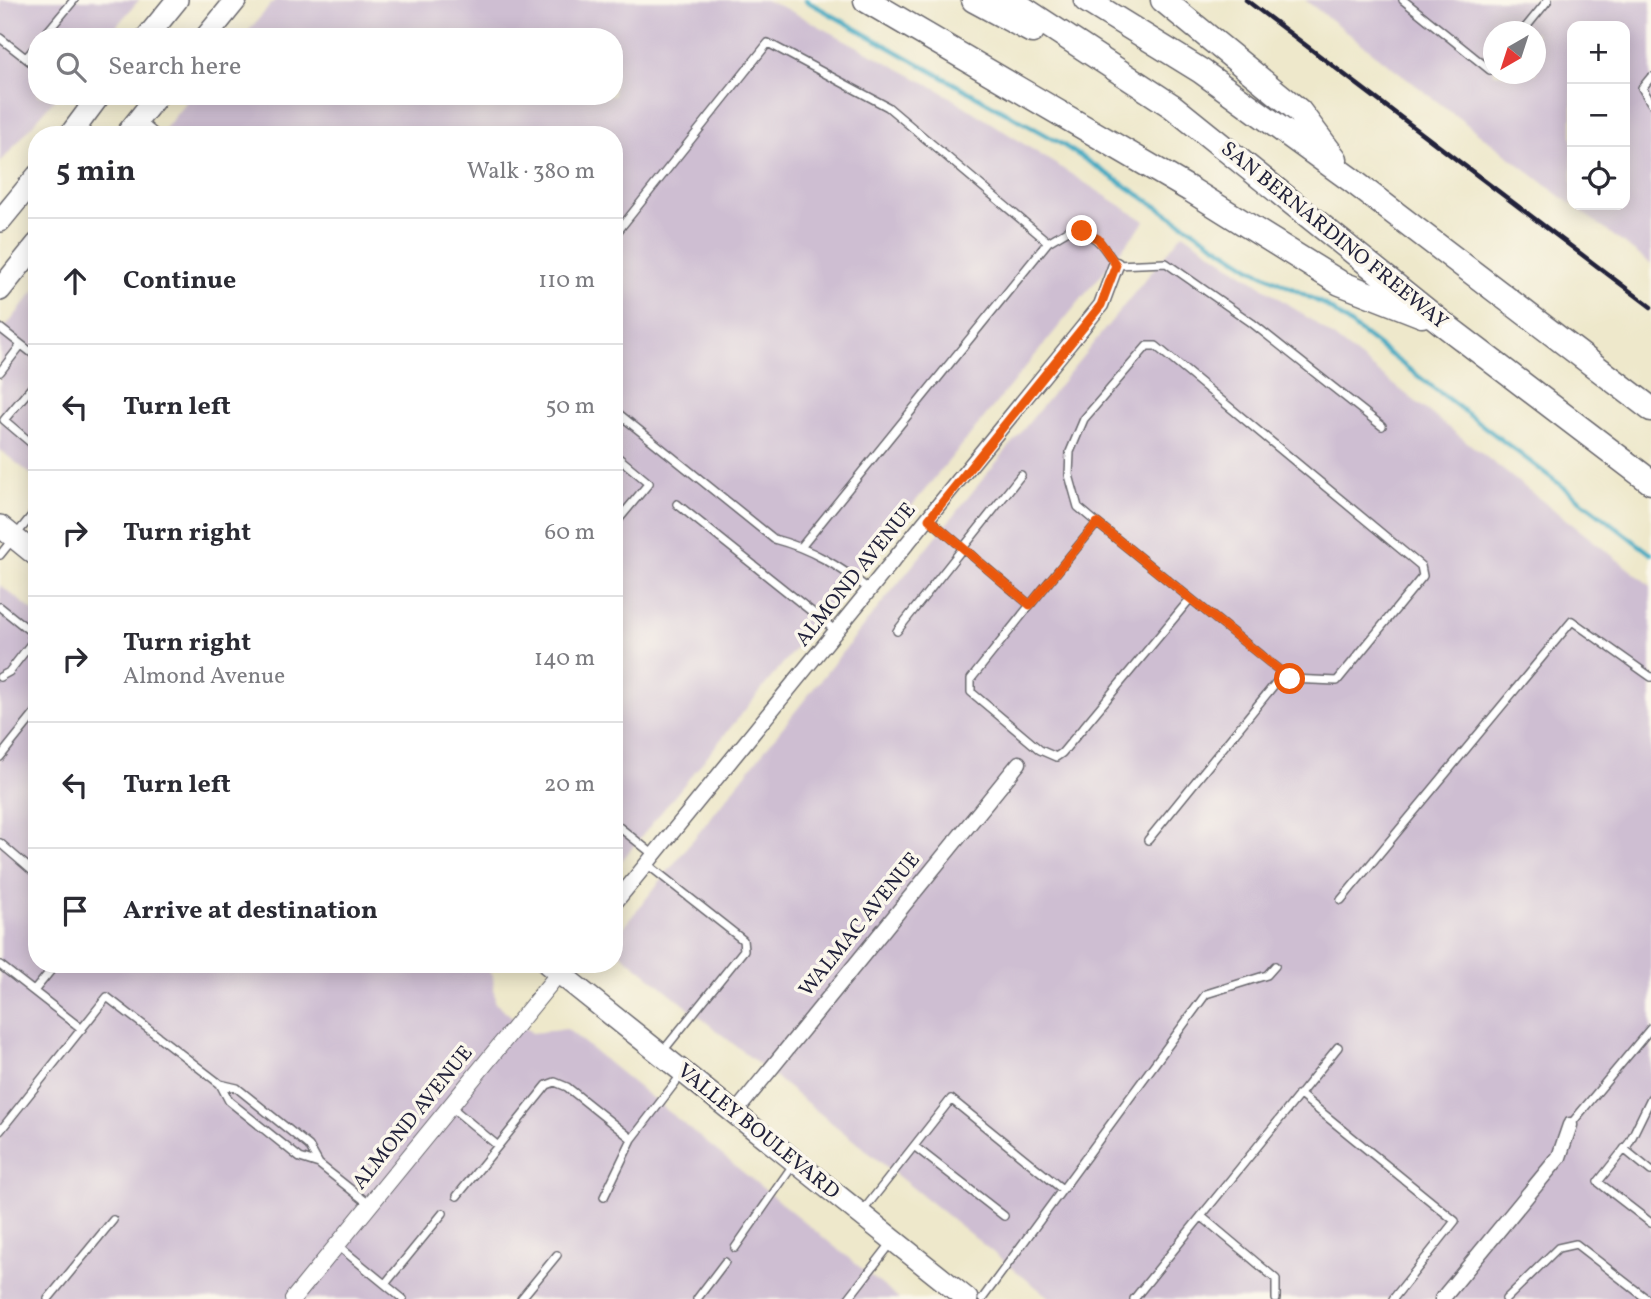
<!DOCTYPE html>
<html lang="en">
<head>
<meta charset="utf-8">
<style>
  body { margin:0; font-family:Vollkorn,serif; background:#f2f2f3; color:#2b2b33 }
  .controls { position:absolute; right:21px; top:21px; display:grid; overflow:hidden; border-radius:14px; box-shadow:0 4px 18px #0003 }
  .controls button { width:63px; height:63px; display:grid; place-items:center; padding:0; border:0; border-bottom:2px solid #e1e1e2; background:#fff; color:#2b2b33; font:35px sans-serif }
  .compass { position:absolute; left:1483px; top:21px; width:63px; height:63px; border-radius:50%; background:#fff; box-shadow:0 4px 18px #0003; rotate:219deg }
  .stop { position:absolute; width:21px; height:21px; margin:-16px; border:5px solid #ea580c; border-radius:50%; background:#fff }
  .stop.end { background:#ea580c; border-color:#fff; box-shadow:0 2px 7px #0008 }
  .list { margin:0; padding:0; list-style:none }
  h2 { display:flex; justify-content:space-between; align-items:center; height:91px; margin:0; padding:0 28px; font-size:30px }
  h2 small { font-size:23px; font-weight:400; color:#7c7c81 }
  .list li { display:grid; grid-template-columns:46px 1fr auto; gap:21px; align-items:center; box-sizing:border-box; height:126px; padding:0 28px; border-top:2px solid #e1e1e2 }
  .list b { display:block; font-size:26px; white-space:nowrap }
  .list p { margin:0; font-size:23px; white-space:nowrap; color:#7c7c81 }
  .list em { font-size:23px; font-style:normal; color:#7c7c81 }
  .icon { flex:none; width:38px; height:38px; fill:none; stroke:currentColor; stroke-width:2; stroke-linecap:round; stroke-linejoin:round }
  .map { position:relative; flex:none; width:1651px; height:1299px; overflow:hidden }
  .search { position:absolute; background:#fff; box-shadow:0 4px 18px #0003; left:28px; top:28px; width:595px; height:77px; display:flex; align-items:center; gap:18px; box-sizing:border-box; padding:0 24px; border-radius:28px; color:#7c7c81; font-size:26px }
  .panel { position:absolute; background:#fff; box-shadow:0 4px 18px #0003; left:28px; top:126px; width:595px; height:847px; border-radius:28px }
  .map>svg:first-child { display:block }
  .industrial { fill:#cebed2; fill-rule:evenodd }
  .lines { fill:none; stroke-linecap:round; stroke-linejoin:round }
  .stream { stroke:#40a8c1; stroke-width:4.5 }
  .service-casing { stroke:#69676d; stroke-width:10 }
  .minor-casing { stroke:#69676d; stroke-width:17 }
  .tertiary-casing { stroke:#69676d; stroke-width:18 }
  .primary-casing { stroke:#69676d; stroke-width:24 }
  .motorway-casing { stroke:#69676d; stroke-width:27 }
  .service { stroke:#fff; stroke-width:7 }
  .minor { stroke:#fff; stroke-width:14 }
  .tertiary { stroke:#fff; stroke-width:16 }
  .primary { stroke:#fff; stroke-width:21 }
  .motorway { stroke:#fff; stroke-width:24 }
  .rail { stroke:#22223b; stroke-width:4.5 }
  .route { stroke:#ea580c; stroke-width:9 }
  .labels { text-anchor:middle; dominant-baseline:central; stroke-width:7; stroke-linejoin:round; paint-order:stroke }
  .street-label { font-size:21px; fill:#22223b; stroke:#fbf7ec }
</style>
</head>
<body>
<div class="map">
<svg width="1651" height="1299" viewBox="0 0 1651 1299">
  <rect width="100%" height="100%" fill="#fbf7ec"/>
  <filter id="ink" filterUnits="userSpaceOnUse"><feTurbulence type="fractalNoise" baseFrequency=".0143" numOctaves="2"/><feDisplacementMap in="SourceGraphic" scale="14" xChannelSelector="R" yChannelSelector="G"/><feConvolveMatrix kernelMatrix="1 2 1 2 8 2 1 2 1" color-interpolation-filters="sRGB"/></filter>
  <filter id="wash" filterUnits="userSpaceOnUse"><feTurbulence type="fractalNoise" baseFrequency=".00686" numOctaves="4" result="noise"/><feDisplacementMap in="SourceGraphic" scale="28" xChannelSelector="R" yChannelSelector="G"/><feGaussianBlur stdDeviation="1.57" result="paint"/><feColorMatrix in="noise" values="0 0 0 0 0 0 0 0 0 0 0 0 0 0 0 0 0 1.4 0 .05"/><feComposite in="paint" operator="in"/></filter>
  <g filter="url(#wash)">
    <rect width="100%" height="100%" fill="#eee8cb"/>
    <path class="industrial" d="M 0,0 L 139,0 L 107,37 L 37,37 L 37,96 L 57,96 L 0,163 Z
      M 275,0 L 765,0 L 787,9 L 939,90 L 1145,221 L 614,870 L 614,135 L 160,135 L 191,96 L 614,96 L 614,37 L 243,37 Z
      M 1305,0 L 1651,0 L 1651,264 L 1573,205 L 1625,205 L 1625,26 L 1572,26 L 1572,205 ZM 1494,32 L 1536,32 L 1536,74 L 1494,74 Z
      M 1183,233 L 1314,322 L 1651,586 L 1651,1299 L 1051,1299 L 614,948 L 614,939 L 861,629 Z
      M 37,288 L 37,479 L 0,450 L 0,334 Z
      M 0,585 L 37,614 L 37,964 L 479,964 L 493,975 L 495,1003 L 532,1033 L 567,1029 L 899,1299 L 0,1299 Z"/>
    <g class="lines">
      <path class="stream" d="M 805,0 L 1060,143 L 1251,268 L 1325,305 L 1651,554"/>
    </g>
  </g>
  <g filter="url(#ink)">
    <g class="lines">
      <defs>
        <path id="service" d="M 1403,0 L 1490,70 L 1494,65
          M 1522,32 L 1548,0
          M 43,37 L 74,0
          M 0,38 L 37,67
          M 26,58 L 37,45
          M 1651,77 L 1642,88 L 1651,103
          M 72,96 L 86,107
          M 142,122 L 157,135
          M 614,236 L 768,43 L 888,107 L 1048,242
          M 0,328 L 37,357
          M 0,372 L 21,345
          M 37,381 L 4,420 L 37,448
          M 614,410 L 774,539 C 812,549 839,566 870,590
          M 614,454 L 649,483 L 614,525
          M 677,504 L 836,631
          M 929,519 L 1030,605 L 1097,523 L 1290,679 L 1337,681 L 1423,576 L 1421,566 L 1156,346 L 1147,346 L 1084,419 L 1070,452 L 1069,475 L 1078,507 L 1097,523
          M 802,546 L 1048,242 L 1070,229 C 1096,233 1102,244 1116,265 L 1166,263 L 1252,323 L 1382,426
          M 0,555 L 37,509
          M 1030,605 L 971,679 L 971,692 L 1040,750 L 1056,757 L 1062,753 L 1190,599
          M 0,607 L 30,631 L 33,641 L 9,672 L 0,677
          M 897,631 L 1021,475
          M 0,757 L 37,711
          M 614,823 L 654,855
          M 1148,840 L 1283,674
          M 0,843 L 37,875
          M 647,864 L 743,940 L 744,950 L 663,1051
          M 1341,900 L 1572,621 L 1651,677
          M 0,965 L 82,1029
          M 34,991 L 56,964
          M 220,1084 L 237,1088 L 309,1146 L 319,1164
          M 1299,1094 L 1455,1221 L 1393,1299
          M 1651,1098 L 1629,1143 L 1598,1182 L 1651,1223
          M 450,1106 L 498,1146 L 547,1085 L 555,1082 L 567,1087 L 632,1139 L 682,1074
          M 1570,1125 L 1651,1028
          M 0,1131 L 107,997 L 220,1084 L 229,1101 L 300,1158 L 319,1164 L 369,1204
          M 914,1146 L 1004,1216
          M 1624,1149 L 1651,1171
          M 457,1196 L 498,1146
          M 604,1197 L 632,1139
          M 862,1212 L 951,1099 L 1062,1189
          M 1201,1216 L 1276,1279 L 1276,1299
          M 337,1245 L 403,1299
          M 735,1248 L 793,1165
          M 385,1284 L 443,1213
          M 48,1299 L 113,1220
          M 521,1299 L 557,1255
          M 697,1299 L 725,1262
          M 848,1299 L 893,1241
          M 982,1299 L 1206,994 L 1267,975 L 1275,966
          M 1134,1299 L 1338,1047
          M 1506,1299 L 1558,1248 L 1576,1244 L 1647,1299"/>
        <path id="minor" d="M 614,904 L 1101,305 L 1116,265
          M 735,1113 L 1019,763
          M 1442,1299 L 1559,1157 L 1570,1125"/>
        <path id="tertiary" d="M 293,1299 L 559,973"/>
        <path id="primary" d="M 147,37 L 177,0
          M 206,37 L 236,0
          M 70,135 L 99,96
          M 126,135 L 157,96
          M 0,221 L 37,176
          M 0,290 L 37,244
          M 0,526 L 37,556
          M 548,964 L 967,1299"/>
        <path id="motorway" d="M 866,0 L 1191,190 L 1340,283 L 1422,315
          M 974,0 L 1032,31
          M 1010,0 L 1172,106 L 1442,323 L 1651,482
          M 1086,0 L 1201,71 L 1350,179 L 1651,409
          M 1163,0 L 1299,111 L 1335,159"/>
      </defs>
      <use href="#service" class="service-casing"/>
      <use href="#minor" class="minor-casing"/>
      <use href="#tertiary" class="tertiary-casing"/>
      <use href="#primary" class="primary-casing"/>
      <use href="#motorway" class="motorway-casing"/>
      <use href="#service" class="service"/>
      <use href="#minor" class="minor"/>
      <use href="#tertiary" class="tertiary"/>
      <use href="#primary" class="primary"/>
      <use href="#motorway" class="motorway"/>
      <path class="rail" d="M 1246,0 L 1651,307"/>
    </g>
  </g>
  <g class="lines" filter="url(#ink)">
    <path class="route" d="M 1082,231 L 1098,239 L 1116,265 L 1101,305 L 929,519 L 1030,605 L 1097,523 L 1290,679"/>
  </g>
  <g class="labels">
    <g class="street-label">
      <text transform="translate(1334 236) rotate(39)">SAN BERNARDINO FREEWAY</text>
      <text transform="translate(856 575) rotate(-51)">ALMOND AVENUE</text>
      <text transform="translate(860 925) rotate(-51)">WALMAC AVENUE</text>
      <text transform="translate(413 1118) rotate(-51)">ALMOND AVENUE</text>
      <text transform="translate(758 1132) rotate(39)">VALLEY BOULEVARD</text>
    </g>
  </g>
</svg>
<div class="controls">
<button>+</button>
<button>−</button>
<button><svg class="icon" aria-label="locate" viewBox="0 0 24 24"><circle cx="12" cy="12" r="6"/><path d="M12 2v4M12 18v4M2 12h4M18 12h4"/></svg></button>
</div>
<svg class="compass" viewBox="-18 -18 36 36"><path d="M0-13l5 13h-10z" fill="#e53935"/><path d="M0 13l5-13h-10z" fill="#7c7c81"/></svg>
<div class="stop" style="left:1290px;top:679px"></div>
<div class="stop end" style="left:1082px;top:231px"></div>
<div class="search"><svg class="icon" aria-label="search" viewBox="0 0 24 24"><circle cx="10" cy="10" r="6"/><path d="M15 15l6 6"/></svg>Search here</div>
<section class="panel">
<h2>5 min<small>Walk · 380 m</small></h2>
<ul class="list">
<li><svg class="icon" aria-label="ahead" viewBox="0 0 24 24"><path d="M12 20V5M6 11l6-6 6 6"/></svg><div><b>Continue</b></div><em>110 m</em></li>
<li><svg class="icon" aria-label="left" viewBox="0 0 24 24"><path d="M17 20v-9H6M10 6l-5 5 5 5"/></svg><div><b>Turn left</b></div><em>50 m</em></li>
<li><svg class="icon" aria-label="right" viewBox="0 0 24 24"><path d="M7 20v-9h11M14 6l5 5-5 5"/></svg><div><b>Turn right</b></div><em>60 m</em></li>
<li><svg class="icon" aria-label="right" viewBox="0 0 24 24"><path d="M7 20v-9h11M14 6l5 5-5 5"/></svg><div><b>Turn right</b><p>Almond Avenue</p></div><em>140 m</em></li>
<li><svg class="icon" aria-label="left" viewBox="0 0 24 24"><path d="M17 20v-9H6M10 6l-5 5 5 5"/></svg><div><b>Turn left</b></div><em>20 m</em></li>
<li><svg class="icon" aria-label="arrive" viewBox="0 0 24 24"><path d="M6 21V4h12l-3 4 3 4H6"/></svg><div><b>Arrive at destination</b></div></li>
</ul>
</section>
</div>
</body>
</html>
